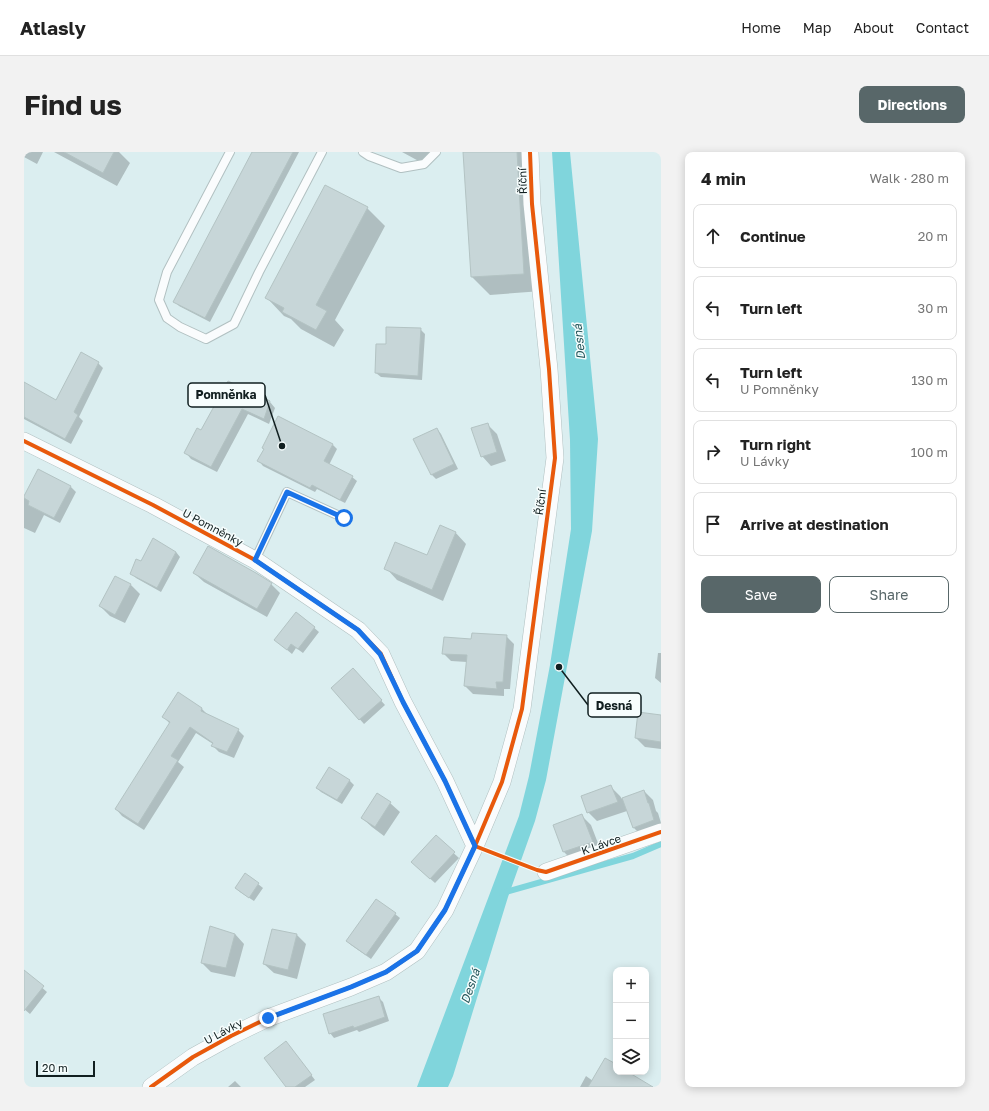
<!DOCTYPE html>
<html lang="en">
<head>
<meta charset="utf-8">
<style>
  body { margin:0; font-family:"Golos Text",sans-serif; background:#f2f2f2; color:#222 }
  .controls { position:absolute; right:12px; bottom:12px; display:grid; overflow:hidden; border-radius:8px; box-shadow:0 2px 10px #0003 }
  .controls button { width:36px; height:36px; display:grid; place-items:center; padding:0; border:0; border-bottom:1px solid #e0e0e0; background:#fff; color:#222; font:20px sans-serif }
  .scale { position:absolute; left:12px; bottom:10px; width:59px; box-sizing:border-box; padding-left:4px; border:2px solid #111f20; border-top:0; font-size:11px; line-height:14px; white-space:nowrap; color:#111f20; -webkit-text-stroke:3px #f6fdfd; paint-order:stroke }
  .stop { position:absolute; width:12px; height:12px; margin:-9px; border:3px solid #1a73e8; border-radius:50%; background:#fff }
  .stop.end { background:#1a73e8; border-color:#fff; box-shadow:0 1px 4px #0008 }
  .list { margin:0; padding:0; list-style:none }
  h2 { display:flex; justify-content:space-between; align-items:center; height:52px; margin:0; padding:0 16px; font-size:17px }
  h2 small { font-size:13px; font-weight:400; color:#767676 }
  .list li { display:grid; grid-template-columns:26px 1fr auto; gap:12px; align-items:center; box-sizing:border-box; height:64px; margin:0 8px 8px; padding:0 8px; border:1px solid #e0e0e0; border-radius:8px }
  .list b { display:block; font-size:15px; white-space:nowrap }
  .list p { margin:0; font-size:13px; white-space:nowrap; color:#767676 }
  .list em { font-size:13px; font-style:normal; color:#767676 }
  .actions { display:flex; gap:8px; padding:12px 16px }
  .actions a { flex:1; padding:9px 0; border:1px solid #586769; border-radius:8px; text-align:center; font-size:14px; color:#586769 }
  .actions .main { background:#586769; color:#fff }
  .icon { flex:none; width:22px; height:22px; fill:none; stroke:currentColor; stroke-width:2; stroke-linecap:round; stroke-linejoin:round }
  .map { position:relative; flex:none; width:637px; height:935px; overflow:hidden; border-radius:8px }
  header { display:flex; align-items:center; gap:24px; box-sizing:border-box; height:56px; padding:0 20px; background:#fff; border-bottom:1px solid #e0e0e0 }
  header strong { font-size:19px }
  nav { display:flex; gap:22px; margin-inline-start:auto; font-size:14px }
  .intro { display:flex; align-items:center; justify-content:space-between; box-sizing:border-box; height:96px; padding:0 24px }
  h1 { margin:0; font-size:28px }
  .button { padding:10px 18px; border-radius:8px; background:#586769; color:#fff; font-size:14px; font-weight:700 }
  main { display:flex; gap:24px; padding:0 24px }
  aside { flex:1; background:#fff; border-radius:8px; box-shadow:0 2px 10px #0003 }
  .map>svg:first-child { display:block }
  .water { fill:#80d5dc }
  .shadow { fill:#0003 }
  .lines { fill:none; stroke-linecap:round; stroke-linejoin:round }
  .stream { stroke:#80d5dc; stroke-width:6 }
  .building { fill:#c7d6d8; stroke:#b3c3c3 }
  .service-casing { stroke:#b1c0c1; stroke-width:10 }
  .minor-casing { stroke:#b1c0c1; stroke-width:18 }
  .service { stroke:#fafcfd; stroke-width:8 }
  .minor { stroke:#fafcfd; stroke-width:17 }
  .cycleway-casing { stroke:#f6fdfd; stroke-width:6 }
  .cycleway { stroke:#e8590c; stroke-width:4 }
  .route { stroke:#1a73e8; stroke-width:5 }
  .labels { text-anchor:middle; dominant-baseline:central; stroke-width:3; stroke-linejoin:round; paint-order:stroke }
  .street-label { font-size:11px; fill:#111f20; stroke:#f6fdfd }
  .water-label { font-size:12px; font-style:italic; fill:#24565a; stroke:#f6fdfd }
  .leader { fill:none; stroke:#111f20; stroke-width:1.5 }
  .callout-dot { fill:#111f20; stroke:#f6fdfd; stroke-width:1.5 }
  .callout { fill:#f6fdfd; stroke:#111f20; stroke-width:1.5 }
  .callout-label { font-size:12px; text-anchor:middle; font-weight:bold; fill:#111f20 }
</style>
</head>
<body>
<header>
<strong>Atlasly</strong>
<nav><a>Home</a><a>Map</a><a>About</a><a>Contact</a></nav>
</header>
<div class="intro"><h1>Find us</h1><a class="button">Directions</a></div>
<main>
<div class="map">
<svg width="637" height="935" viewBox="0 0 637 935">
  <rect width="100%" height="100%" fill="#dbeef0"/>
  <path class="water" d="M 528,0 L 546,0 L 574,287 L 568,379 L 522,628 L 511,669 L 484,745 L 429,924 L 424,935 L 393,935 L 495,664 L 505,624 L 526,513 L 547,377 L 546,288 Z"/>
  <path class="shadow" d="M 0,0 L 19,0 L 13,12 L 0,5 Z
    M 30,0 L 95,0 L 106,11 L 93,34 Z
    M 229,0 L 275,0 L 186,170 L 155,154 L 151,149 Z
    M 378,0 L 409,0 L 402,13 Z
    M 440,0 L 509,0 L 518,139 L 466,143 L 448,125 Z
    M 343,56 L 361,74 L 311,168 L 320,178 L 310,195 L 277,177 L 267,167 L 260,164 L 243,146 Z
    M 396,177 L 401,182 L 398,228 L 357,225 L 352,221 L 363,193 Z
    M 74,211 L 79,216 L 55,265 L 59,269 L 47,292 L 0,267 L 0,235 L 33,249 Z
    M 205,231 L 246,250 L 251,256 L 245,272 L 224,262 L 193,320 L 167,307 L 162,301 L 177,280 Z
    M 463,272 L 473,282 L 482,309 L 467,314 L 458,304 Z
    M 413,277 L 417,282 L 434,317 L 412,327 L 408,323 L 390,288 Z
    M 309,293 L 313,297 L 305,313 L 328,325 L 333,329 L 321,351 L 293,337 L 291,340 L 239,314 L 235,309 Z
    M 46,334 L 52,340 L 36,371 L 20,363 L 11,381 L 0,376 L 0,346 Z
    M 431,380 L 442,392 L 419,449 L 373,428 L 362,416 L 404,405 Z
    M 152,400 L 156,405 L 137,440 L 112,426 L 108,421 L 117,411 Z
    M 170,421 L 247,432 L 256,441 L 243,465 L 180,430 Z
    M 106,432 L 116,442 L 101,471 L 86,464 L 76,454 Z
    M 273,461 L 295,480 L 279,501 L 272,496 L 268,502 L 251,488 Z
    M 482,484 L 490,492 L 486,537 L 480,537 L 480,544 L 449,542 L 441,534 L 443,510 L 427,509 L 419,501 L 448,488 Z
    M 634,501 L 637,501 L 637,531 L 631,526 Z
    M 333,522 L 361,553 L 340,572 L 308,536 Z
    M 154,541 L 178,557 L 184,563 L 214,578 L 220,584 L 210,606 L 195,600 L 189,594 L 189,592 L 172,581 L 154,610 L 160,615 L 120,678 L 98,664 L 92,657 L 146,572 L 139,564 Z
    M 637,564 L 637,597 L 621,595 L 612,586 Z
    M 325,628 L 330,633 L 318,652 L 297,640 L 293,636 Z
    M 587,635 L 596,644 L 598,647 L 620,639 L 629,648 L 632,659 L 634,661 L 637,671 L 637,678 L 619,685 L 609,675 L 603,659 L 573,669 L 564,660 Z
    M 353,643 L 366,651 L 376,660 L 360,684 L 348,675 L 338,666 Z
    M 558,664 L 567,673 L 577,699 L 549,709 L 540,700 Z
    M 412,685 L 435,706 L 411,731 L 393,715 Z
    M 234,732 L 239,736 L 230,749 L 216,740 L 212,736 Z
    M 371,762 L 376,766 L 347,807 L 327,793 L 323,789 Z
    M 211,782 L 220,792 L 211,825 L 187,820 L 178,811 Z
    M 272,782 L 282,792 L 273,827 L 250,821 L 240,812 Z
    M 0,820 L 23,840 L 6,862 L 0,857 Z
    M 354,845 L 359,850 L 365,869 L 335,880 L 333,878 L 310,886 L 306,881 Z
    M 262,890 L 291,928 L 281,935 L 263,935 Z
    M 592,914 L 592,920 L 603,920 L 615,935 L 556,935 L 562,924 L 569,929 Z
    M 211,929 L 217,935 L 204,935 Z"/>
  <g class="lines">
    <path class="stream" d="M 478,741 L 609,704 L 637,692"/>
  </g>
  <path class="building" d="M 40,0 L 90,0 L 79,21 Z
    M 228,0 L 269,0 L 181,166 L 149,150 Z
    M 439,0 L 493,0 L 500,122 L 447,125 Z
    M 301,33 L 344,55 L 292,153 L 303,159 L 292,178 L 258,160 L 260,156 L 241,146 Z
    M 362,175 L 397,176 L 394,224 L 351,221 L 352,192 L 362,192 Z
    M 57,200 L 75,210 L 50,260 L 54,263 L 41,287 L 0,265 L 0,230 L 32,248 Z
    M 204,229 L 246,249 L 240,267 L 218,257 L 187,315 L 160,301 L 173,276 L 177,278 Z
    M 254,264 L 309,292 L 300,309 L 329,324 L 316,348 L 288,333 L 286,336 L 233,309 L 240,297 L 238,296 Z
    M 464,271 L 473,300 L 457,305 L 447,276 Z
    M 413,276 L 430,312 L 407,323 L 389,287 Z
    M 14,317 L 47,334 L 30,366 L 4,353 L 5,349 L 0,346 L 0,344 Z
    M 416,373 L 432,380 L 408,438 L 360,417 L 371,390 L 403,403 Z
    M 129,386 L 152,400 L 133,436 L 106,422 L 112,407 L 117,409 Z
    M 184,394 L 232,421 L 248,431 L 233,457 L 169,421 Z
    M 91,424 L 107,432 L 91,463 L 75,454 Z
    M 272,460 L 291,475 L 274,497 L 267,492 L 263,498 L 250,488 Z
    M 448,481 L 483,483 L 479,530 L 472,530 L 473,537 L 440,534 L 443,503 L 418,502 L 420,485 L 447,487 Z
    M 329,516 L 358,548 L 335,568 L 307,536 Z
    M 154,540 L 178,556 L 177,559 L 215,577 L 203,600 L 187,594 L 189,591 L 166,575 L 147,604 L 154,608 L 114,672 L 91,657 L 146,570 L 138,565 Z
    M 614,560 L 637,563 L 637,590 L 611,586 Z
    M 305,615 L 326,628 L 313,648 L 292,636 Z
    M 587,633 L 594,650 L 563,661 L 557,644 Z
    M 620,638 L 624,651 L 625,651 L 630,668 L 609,676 L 598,646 Z
    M 353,641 L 367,650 L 351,675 L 337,666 Z
    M 558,662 L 569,690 L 539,700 L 529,673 Z
    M 412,683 L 431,700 L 406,727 L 387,710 Z
    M 221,721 L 235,731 L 225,746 L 211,736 Z
    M 352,747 L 372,761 L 342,803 L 322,789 Z
    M 186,774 L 211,782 L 202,816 L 177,811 Z
    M 248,777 L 273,782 L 264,818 L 239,812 Z
    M 0,818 L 20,834 L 0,859 Z
    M 355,844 L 361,865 L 330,876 L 329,874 L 305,882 L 299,862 Z
    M 262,889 L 288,923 L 271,935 L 262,935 L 240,906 Z
    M 581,906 L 592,912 L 592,920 L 604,920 L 629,935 L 564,935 Z"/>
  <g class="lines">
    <defs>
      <path id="service" d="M 206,0 L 143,120 L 135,148 L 143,166 L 156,175 L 182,187 L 210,172 L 235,120 L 298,0
        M 339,0 L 345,4 L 377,16 L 400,12 L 412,0
        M 231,408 L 263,340 L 320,366"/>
      <path id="minor" d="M 0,289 L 129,353 L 231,408 L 334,478 L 357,502 L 379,550 L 421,629 L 451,694
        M 522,720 L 637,680
        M 127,935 L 169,905 L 207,884 L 244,866 L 327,835 L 362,820 L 393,799 L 421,758 L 451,694 L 478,630 L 498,557 L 531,306 L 525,217 L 508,52 L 506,0"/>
    </defs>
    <use href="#service" class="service-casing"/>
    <use href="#minor" class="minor-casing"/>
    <use href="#service" class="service"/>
    <use href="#minor" class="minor"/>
    <defs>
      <path id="cycleway" d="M 0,289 L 129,353 L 231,408 L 334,478 L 357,502 L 379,550 L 421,629 L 451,694
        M 451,694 L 513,718 L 522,720 L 637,680
        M 127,935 L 169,905 L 207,884 L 244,866 L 327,835 L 362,820 L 393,799 L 421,758 L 451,694 L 478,630 L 498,557 L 531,306 L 525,217 L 508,52 L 506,0"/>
    </defs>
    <use href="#cycleway" class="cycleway-casing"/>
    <use href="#cycleway" class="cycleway"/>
  </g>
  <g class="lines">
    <path class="route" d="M 244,866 L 327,835 L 362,820 L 393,799 L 421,758 L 451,694 L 421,629 L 379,550 L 356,502 L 334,478 L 231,408 L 263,340 L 320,366"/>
  </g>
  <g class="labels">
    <g class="street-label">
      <text transform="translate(498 29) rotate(-92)">Říční</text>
      <text transform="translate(516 350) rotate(-83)">Říční</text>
      <text transform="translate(189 375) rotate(28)">U Pomněnky</text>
      <text transform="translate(577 692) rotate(-19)">K Lávce</text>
      <text transform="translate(199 879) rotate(-28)">U Lávky</text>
    </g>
    <g class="water-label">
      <text transform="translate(555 190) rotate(-96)">Desná</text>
      <text transform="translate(446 834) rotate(-71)">Desná</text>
    </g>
  </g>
  <path class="leader" d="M258 294L241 243M535 515L564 553"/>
  <g class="callout-dot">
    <circle cx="258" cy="294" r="4"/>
    <circle cx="535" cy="515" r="4"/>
  </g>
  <g class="callout">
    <rect x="164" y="231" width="77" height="24" rx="4"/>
    <rect x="564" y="541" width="53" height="24" rx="4"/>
  </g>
  <g class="callout-label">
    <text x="202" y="247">Pomněnka</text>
    <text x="590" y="558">Desná</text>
  </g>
</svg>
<div class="controls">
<button>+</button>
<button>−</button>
<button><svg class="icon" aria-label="layers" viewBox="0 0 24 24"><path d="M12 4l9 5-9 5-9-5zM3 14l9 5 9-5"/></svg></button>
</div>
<div class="scale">20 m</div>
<div class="stop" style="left:320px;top:366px"></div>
<div class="stop end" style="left:244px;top:866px"></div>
</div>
<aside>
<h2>4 min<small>Walk · 280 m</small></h2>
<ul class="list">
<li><svg class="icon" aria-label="ahead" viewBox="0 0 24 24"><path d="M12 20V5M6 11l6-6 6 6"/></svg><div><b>Continue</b></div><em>20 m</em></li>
<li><svg class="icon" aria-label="left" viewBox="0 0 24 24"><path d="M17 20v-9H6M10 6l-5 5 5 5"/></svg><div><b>Turn left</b></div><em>30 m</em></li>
<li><svg class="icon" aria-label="left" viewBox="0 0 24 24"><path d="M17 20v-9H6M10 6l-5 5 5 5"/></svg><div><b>Turn left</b><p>U Pomněnky</p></div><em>130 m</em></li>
<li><svg class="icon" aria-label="right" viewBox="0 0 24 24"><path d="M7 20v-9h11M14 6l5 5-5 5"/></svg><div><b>Turn right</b><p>U Lávky</p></div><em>100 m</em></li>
<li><svg class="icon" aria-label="arrive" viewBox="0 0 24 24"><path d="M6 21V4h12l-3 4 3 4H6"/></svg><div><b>Arrive at destination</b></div></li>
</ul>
<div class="actions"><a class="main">Save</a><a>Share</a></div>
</aside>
</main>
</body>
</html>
